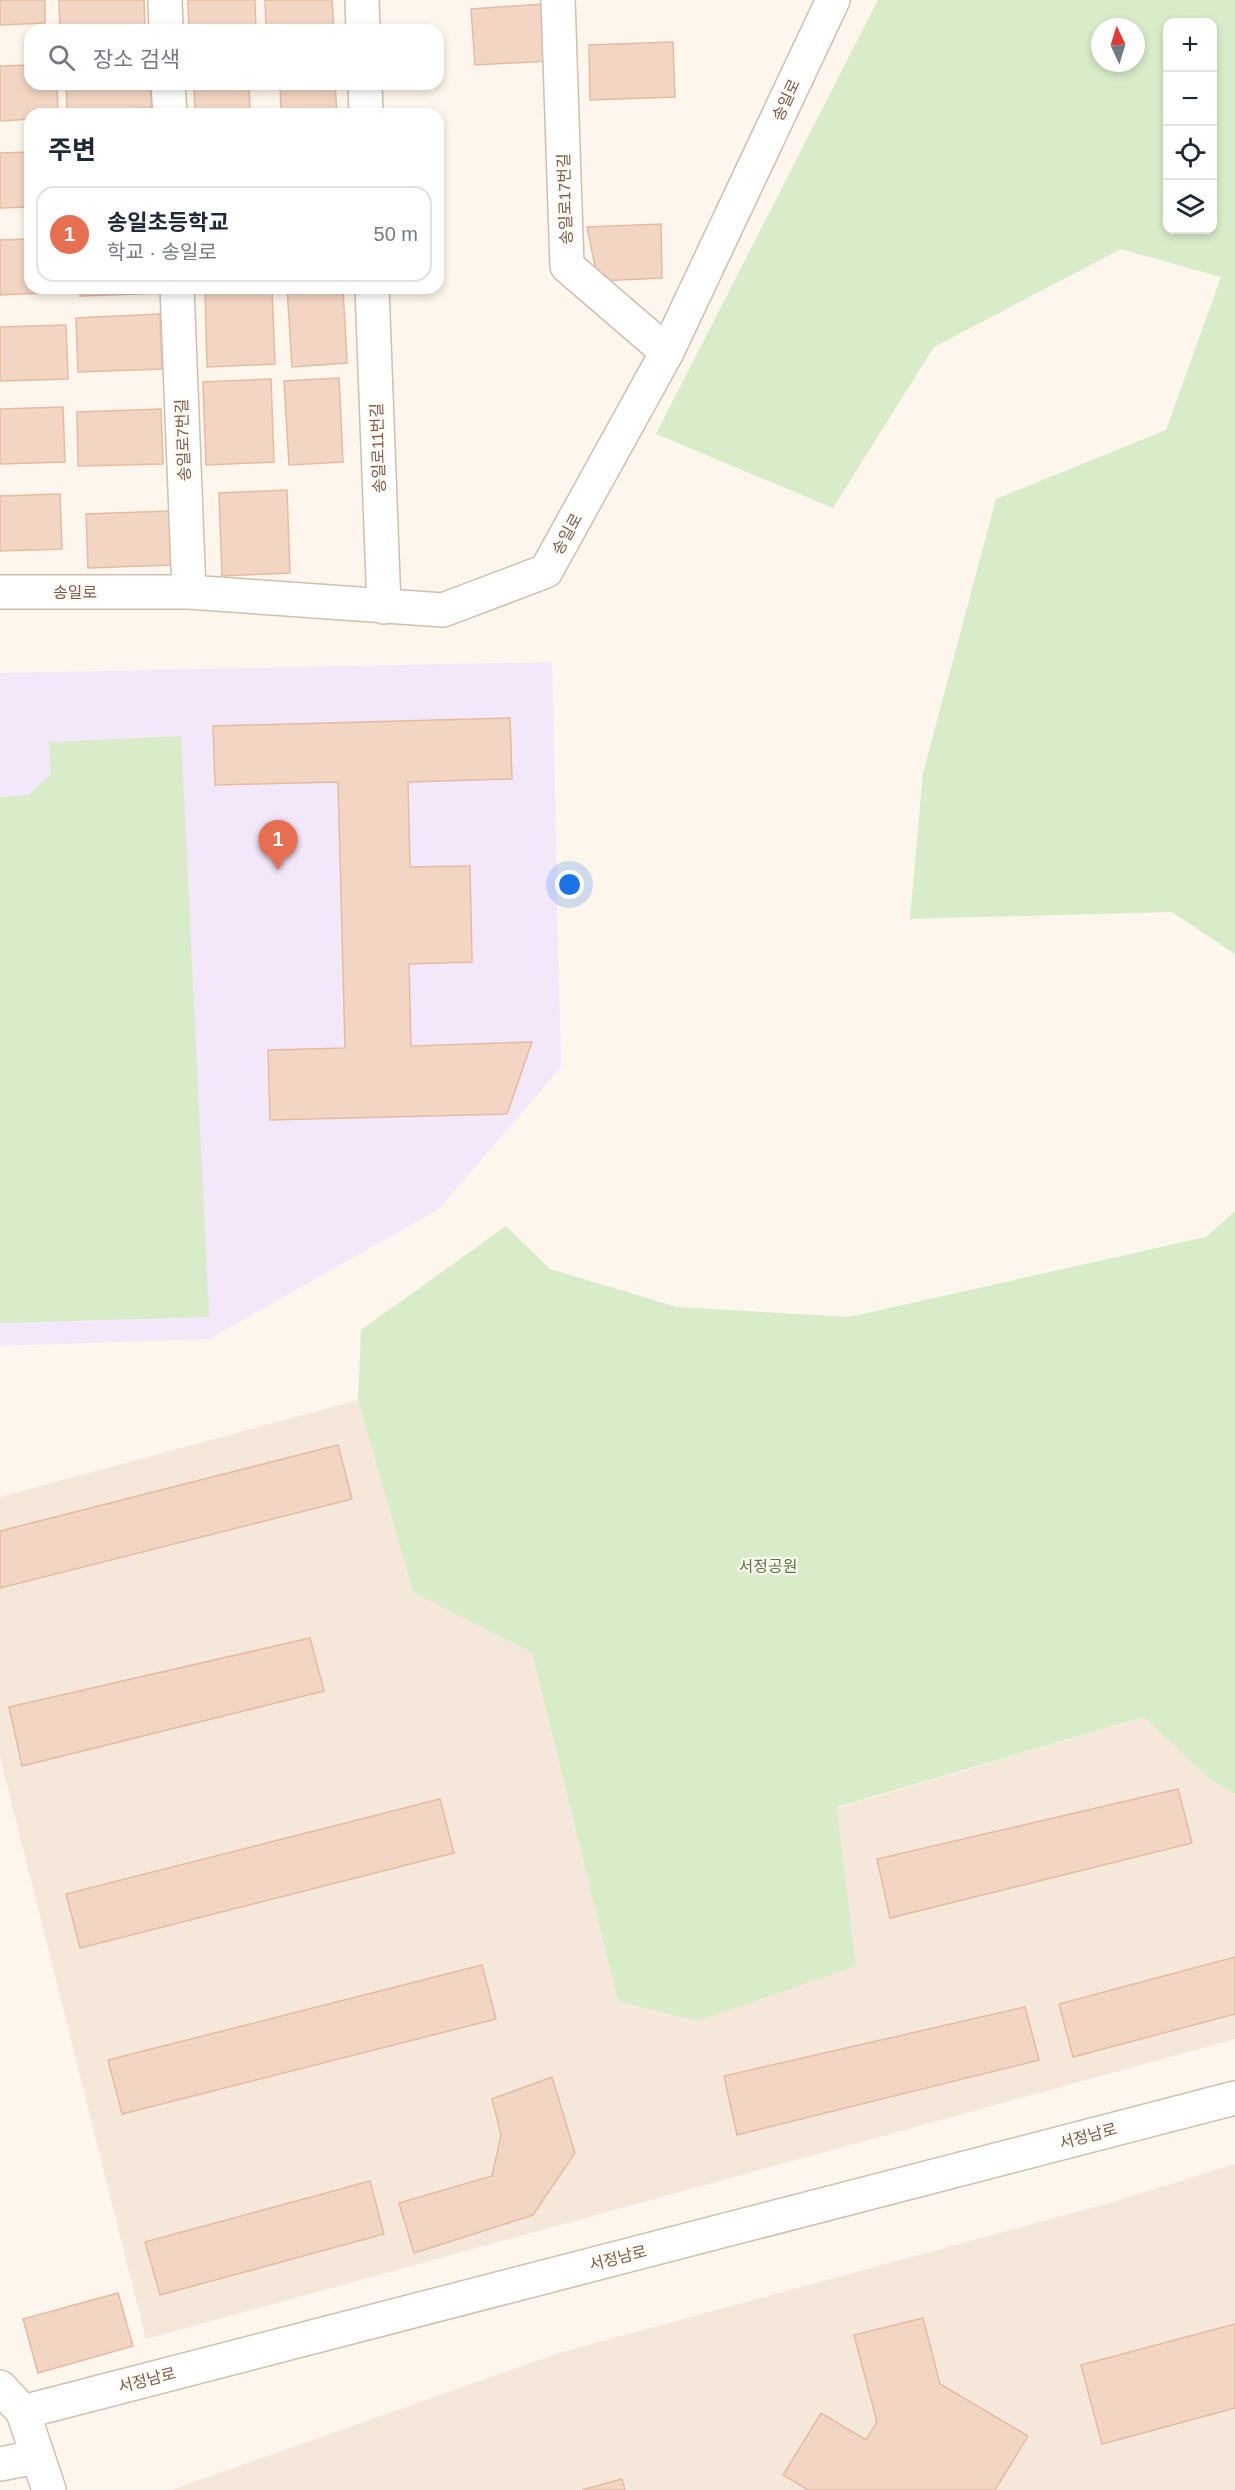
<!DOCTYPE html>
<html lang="ko">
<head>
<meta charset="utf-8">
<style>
  body { margin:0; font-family:Helvetica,"Noto Sans KR",sans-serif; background:#f2f2f3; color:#1f2937 }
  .controls { position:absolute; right:18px; top:18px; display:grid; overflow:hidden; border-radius:12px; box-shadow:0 3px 9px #0003 }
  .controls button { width:54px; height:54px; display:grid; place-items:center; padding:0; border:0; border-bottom:2px solid #e0e1e3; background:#fff; color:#1f2937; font:30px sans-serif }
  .compass { position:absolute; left:1091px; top:18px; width:54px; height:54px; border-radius:50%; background:#fff; box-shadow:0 3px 9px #0003; rotate:356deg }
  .you { position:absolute; left:570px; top:885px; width:21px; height:21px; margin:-15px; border:4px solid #fff; border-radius:50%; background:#1a73e8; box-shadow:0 0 0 9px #1a73e833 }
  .badge { display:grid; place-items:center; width:39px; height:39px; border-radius:50%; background:#e76f51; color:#fff; font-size:20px; font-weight:700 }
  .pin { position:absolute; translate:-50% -50px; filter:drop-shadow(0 2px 3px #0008) }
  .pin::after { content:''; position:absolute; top:32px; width:21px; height:18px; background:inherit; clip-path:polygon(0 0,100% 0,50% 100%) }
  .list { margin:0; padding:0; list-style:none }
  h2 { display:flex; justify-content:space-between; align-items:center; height:78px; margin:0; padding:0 24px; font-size:26px }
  h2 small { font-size:20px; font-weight:400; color:#747a83 }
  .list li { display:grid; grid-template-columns:39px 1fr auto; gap:18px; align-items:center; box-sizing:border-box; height:96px; margin:0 12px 12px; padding:0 12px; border:2px solid #e0e1e3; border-radius:18px }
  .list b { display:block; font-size:22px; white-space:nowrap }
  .list p { margin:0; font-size:20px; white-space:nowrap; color:#747a83 }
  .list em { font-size:20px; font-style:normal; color:#747a83 }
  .icon { flex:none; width:33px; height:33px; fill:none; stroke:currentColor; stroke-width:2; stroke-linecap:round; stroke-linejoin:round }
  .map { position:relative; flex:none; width:1235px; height:2490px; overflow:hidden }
  .search { position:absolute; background:#fff; box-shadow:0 3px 9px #0003; left:24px; top:24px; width:420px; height:66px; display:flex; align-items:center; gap:15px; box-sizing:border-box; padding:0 21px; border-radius:18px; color:#747a83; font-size:22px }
  .panel { position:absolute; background:#fff; box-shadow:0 3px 9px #0003; left:24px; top:108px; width:420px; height:186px; border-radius:18px }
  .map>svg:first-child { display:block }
  .residential { fill:#f5e8da }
  .education { fill:#f3e8fa }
  .green { fill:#d8ecc9; fill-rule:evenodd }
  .building { fill:#f3d5c3; stroke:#e6bba3; stroke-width:1.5 }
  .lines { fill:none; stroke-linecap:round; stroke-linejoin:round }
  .minor-casing { stroke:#d1beb0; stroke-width:36 }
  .tertiary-casing { stroke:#d1beb0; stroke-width:36 }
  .secondary-casing { stroke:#d6c0b0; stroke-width:36 }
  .minor { stroke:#fff; stroke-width:33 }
  .tertiary { stroke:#fff; stroke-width:33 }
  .secondary { stroke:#fff; stroke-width:33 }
  .labels { text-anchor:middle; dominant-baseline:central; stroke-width:4.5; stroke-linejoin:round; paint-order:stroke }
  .street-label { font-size:16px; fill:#7a5c4d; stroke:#fffaf3 }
  .park-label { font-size:16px; fill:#537a41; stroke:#fffaf3 }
</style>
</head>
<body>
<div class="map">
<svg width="1235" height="2490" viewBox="0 0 1235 2490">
  <rect width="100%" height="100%" fill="#fdf6ec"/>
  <path class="residential" d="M 358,1400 L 413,1592 L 532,1653 L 618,2001 L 856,1966 L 837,1808 L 1145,1717 L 1212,1781 L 1235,1794 L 1235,2039 L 146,2339 L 0,1757 L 0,1497 Z
    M 1235,2164 L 1235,2490 L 171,2490 L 559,2353 L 1113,2202 Z"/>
  <path class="education" d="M 552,662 L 561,1067 L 439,1209 L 209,1339 L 0,1346 L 0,673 Z"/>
  <path class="green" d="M 878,0 L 1235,0 L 1235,954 L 1172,912 L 910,919 L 923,773 L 996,499 L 1166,430 L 1221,277 L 1121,249 L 934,347 L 833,508 L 656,434 ZM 1168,22 L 1212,22 L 1212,230 L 1168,230 ZM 1100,27 L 1136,27 L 1136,63 L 1100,63 Z
    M 181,736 L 209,1317 L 0,1323 L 0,797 L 29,795 L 51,774 L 49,742 Z
    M 1235,1211 L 1235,1794 L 1212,1781 L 1144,1717 L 837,1807 L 856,1966 L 698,2021 L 618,2001 L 532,1653 L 413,1592 L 358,1400 L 361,1330 L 506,1226 L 550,1269 L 677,1307 L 849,1317 L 1206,1237 Z"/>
  <path class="building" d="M 0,0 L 45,0 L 45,23 L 0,25 Z
    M 59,0 L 144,0 L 145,26 L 60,28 Z
    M 188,0 L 255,0 L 256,30 L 189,30 Z
    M 265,0 L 332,0 L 334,30 L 266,30 Z
    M 543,4 L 547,61 L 475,65 L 471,9 Z
    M 673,42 L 675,97 L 590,100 L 589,45 Z
    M 30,65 L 30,84 L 57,84 L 58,114 L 30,114 L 30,119 L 0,121 L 0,66 Z
    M 66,84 L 151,84 L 151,108 L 67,111 Z
    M 194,84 L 249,84 L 250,114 L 195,114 Z
    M 280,84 L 335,84 L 337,114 L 281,114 Z
    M 30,152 L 30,207 L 0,208 L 0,153 Z
    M 661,224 L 662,278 L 598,281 L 587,227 Z
    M 30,239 L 30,288 L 65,288 L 65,292 L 0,295 L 0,240 Z
    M 80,288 L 164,288 L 164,293 L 80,296 Z
    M 205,288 L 272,288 L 275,364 L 207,367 Z
    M 287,288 L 343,288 L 347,363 L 292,367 Z
    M 160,314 L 162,369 L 78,372 L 76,318 Z
    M 66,325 L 68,379 L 0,381 L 0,327 Z
    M 339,378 L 343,462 L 289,465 L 284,381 Z
    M 271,379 L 274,462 L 206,465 L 203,382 Z
    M 63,407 L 65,462 L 0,464 L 0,409 Z
    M 161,409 L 163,464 L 78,466 L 77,412 Z
    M 287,490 L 290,573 L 222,576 L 219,493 Z
    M 60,494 L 62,549 L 0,551 L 0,496 Z
    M 171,511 L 172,565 L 88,568 L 86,514 Z
    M 510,718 L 512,779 L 408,782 L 410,867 L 470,866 L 472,962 L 409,964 L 411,1046 L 532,1042 L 507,1114 L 270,1120 L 268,1050 L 345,1048 L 338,782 L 215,785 L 213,726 Z
    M 338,1445 L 352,1499 L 0,1588 L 0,1531 Z
    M 310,1638 L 324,1691 L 22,1766 L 9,1707 Z
    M 1178,1789 L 1192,1843 L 890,1918 L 877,1859 Z
    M 440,1799 L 454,1853 L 80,1948 L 66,1894 Z
    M 1235,1957 L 1235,2014 L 1073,2057 L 1059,2004 Z
    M 482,1965 L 496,2019 L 122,2114 L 108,2060 Z
    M 1025,2007 L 1039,2060 L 737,2135 L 724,2076 Z
    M 552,2077 L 575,2153 L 533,2215 L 414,2253 L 399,2203 L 492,2176 L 501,2135 L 492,2099 Z
    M 370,2181 L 384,2234 L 160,2295 L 145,2242 Z
    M 118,2293 L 133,2346 L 38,2373 L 23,2319 Z
    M 923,2318 L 940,2384 L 1028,2436 L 995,2490 L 808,2490 L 783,2475 L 821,2413 L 866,2440 L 877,2422 L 854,2335 Z
    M 1235,2324 L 1235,2408 L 1102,2444 L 1081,2365 Z
    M 622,2479 L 625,2490 L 582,2490 Z"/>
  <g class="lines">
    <defs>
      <path id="minor" d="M 165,0 L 166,30
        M 362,0 L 363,30
        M 558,0 L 567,266 L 667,352
        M 168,84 L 170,114
        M 365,84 L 366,114
        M 177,288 L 189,592
        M 372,288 L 384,607
        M 0,592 L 189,592 L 443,610 L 546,571 L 667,352 L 833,0
        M 23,2412 L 1235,2098"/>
      <path id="tertiary" d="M 0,2464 L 37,2457"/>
      <path id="secondary" d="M 0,2387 L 23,2412 L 49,2490"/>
    </defs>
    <use href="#minor" class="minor-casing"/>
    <use href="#tertiary" class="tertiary-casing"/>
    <use href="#secondary" class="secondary-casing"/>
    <use href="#minor" class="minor"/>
    <use href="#tertiary" class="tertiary"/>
    <use href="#secondary" class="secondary"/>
  </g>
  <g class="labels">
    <g class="street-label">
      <text transform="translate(786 100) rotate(-65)">송일로</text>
      <text transform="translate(565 199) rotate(-92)">송일로17번길</text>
      <text transform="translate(183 440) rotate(-92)">송일로7번길</text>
      <text transform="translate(378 448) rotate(-92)">송일로11번길</text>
      <text transform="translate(567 534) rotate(-61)">송일로</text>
      <text x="75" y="592">송일로</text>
      <text transform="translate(1088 2136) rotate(-15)">서정남로</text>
      <text transform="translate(618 2258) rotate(-14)">서정남로</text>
      <text transform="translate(147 2380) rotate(-14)">서정남로</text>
    </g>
    <g class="park-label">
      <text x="768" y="1566">서정공원</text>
    </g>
  </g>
</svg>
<div class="controls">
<button>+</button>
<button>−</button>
<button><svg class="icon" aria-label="locate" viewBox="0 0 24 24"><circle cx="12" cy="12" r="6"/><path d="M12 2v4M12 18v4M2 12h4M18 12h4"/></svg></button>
<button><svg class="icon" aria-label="layers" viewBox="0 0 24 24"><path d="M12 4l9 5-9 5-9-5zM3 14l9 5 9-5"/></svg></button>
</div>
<svg class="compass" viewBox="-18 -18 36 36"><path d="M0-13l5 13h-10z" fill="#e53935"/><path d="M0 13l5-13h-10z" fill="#747a83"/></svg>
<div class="you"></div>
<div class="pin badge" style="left:278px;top:870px">1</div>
<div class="search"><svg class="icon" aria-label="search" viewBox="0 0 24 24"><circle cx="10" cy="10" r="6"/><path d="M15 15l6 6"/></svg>장소 검색</div>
<section class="panel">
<h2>주변<small></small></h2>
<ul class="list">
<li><span class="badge">1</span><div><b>송일초등학교</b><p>학교 · 송일로</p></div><em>50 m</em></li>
</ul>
</section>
</div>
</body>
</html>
